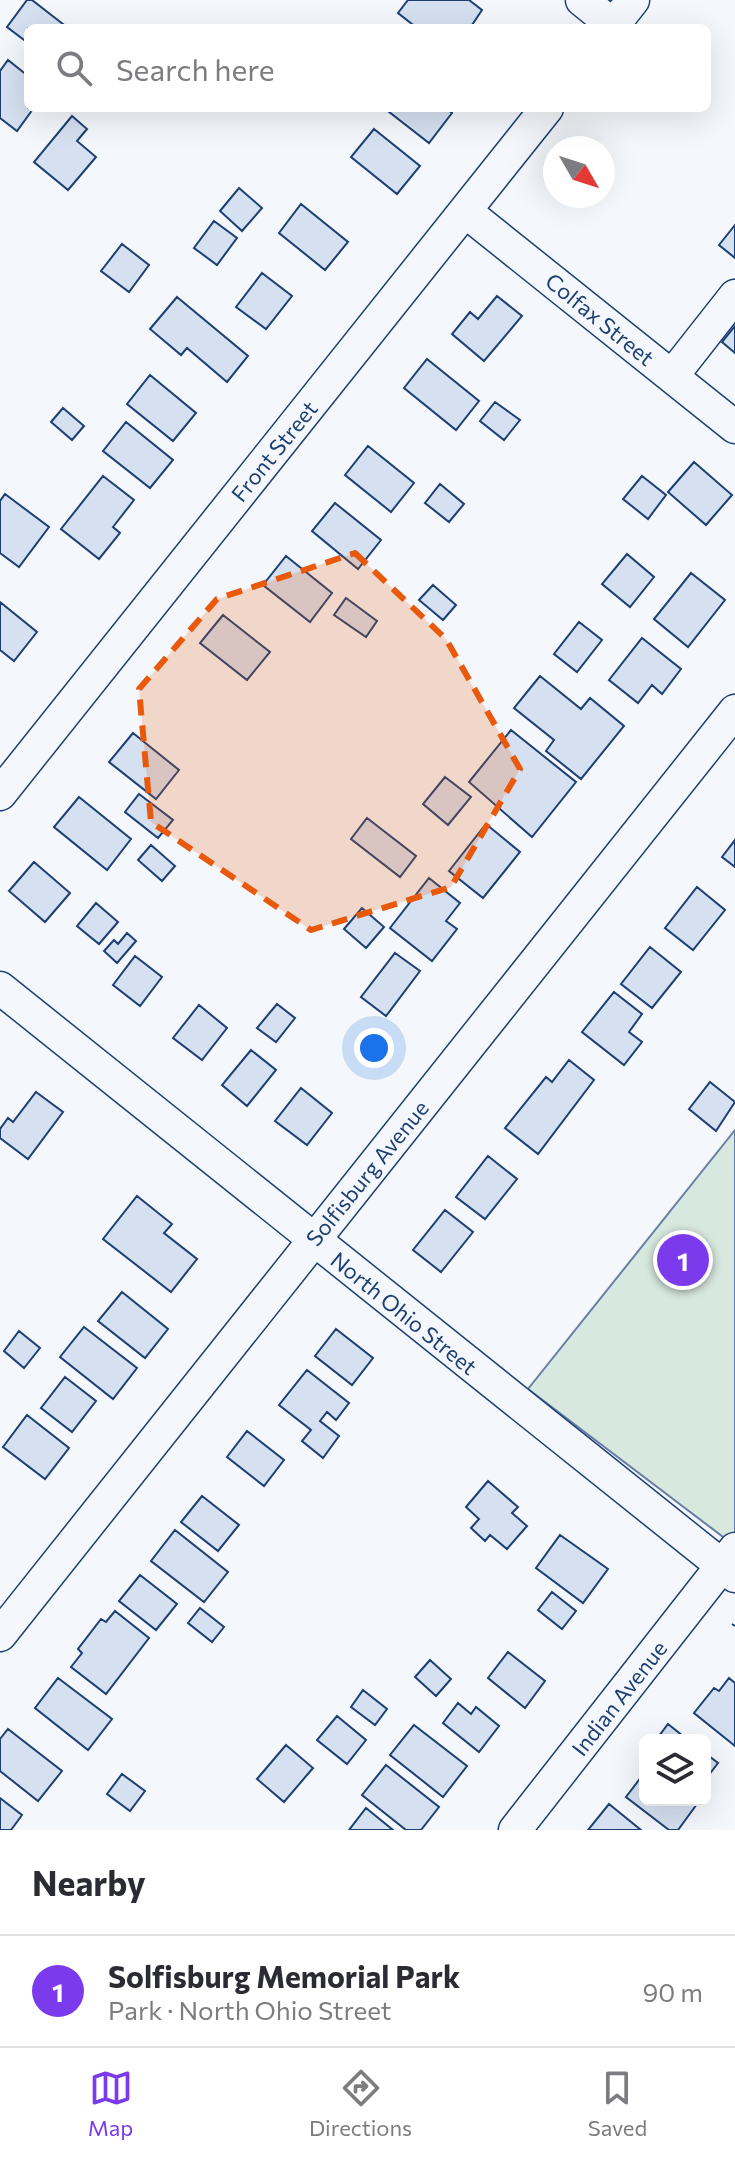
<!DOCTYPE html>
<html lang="en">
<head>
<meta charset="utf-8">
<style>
  body { margin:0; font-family:Commissioner,sans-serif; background:#f7f7f7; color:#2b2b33 }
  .controls { position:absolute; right:24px; bottom:24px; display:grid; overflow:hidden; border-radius:12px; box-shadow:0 8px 32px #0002 }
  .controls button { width:72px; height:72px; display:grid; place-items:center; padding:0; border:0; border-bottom:2px solid #e1e1e2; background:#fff; color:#2b2b33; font:40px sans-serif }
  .compass { position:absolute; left:543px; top:136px; width:72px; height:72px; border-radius:50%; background:#fff; box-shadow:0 8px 32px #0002; rotate:129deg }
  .you { position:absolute; left:374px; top:1048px; width:28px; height:28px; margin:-20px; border:6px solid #fff; border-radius:50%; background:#1a73e8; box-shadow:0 0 0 12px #1a73e833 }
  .badge { display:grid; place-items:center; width:52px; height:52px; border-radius:50%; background:#7c3aed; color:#fff; font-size:26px; font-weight:700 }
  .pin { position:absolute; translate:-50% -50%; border:4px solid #fff; box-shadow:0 2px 8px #0006 }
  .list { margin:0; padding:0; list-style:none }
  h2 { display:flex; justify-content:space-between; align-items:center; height:104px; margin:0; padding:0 32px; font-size:34px }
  h2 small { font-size:26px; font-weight:400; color:#7c7c81 }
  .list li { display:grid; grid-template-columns:52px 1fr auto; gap:24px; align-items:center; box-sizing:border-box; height:112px; padding:0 32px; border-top:2px solid #e1e1e2 }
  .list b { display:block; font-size:30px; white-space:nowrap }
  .list p { margin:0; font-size:26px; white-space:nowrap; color:#7c7c81 }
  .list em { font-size:26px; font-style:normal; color:#7c7c81 }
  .icon { flex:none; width:44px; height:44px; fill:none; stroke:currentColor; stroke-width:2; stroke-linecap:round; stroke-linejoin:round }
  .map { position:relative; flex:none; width:735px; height:1830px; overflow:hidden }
  .search { position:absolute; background:#fff; box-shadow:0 8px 32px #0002; left:24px; right:24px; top:24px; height:88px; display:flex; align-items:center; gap:20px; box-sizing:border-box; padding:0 28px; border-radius:12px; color:#7c7c81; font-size:30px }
  .sheet { height:216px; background:#fff }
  nav { display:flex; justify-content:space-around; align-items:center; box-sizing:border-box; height:112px; border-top:2px solid #e1e1e2; background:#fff; font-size:22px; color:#7c7c81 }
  nav a { display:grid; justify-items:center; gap:4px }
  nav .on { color:#7c3aed }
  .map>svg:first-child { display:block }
  .green { fill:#d7e8df; stroke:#687fa3; stroke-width:2 }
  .building { fill:#d5e0f0; stroke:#1d3f73; stroke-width:2 }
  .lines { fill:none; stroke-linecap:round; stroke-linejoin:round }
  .minor-casing { stroke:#1d3f73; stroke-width:35 }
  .minor { stroke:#f4f7fb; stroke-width:32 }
  .fence { stroke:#1d3f73; stroke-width:2; stroke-dasharray:10 4; stroke-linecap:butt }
  .marked { fill:#e8590c; fill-opacity:0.2; stroke:#e8590c; stroke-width:6; stroke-dasharray:16 10; stroke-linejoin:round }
  .labels { text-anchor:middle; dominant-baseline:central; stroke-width:6; stroke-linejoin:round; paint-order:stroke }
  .street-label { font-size:22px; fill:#1d3f73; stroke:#f4f7fb }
</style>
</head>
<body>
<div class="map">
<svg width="735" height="1830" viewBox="0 0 735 1830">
  <rect width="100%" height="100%" fill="#f4f7fb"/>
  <path class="green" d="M 735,1130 L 735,1546 L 528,1389 Z"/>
  <path class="building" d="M 27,0 L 32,0 L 68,28 L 28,28 L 28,43 L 7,27 Z
    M 408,0 L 469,0 L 482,10 L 470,28 L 417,28 L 398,13 Z
    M 8,60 L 28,76 L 28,108 L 33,109 L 17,131 L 0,118 L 0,71 Z
    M 384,108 L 446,108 L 452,113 L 429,143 Z
    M 72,116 L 87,129 L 77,141 L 96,157 L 68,190 L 34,162 Z
    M 374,129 L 420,166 L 397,194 L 351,157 Z
    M 239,188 L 262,208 L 242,231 L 220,211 Z
    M 301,204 L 348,242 L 325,270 L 279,233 Z
    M 214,221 L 237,238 L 217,265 L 194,248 Z
    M 735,225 L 735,258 L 719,245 Z
    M 122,244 L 149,265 L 129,292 L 101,271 Z
    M 262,273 L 292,296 L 266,329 L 236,307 Z
    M 497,296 L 522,316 L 484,361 L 452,334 L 470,312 L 478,319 Z
    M 177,297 L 248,356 L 227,382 L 187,348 L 181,355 L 150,329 Z
    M 735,326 L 735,353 L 722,342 Z
    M 427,359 L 479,401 L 456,430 L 404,388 Z
    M 150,375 L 196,413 L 173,441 L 127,404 Z
    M 495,402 L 520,420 L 504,440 L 480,421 Z
    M 63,408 L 84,426 L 72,440 L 51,422 Z
    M 126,422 L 173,460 L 150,488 L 103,451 Z
    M 368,446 L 414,483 L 391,512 L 345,475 Z
    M 694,462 L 732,495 L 706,525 L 668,492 Z
    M 103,476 L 134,500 L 113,527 L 120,533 L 99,559 L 61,529 Z
    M 642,476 L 666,495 L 648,519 L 623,499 Z
    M 440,484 L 464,504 L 449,522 L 425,503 Z
    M 5,494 L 49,527 L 19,567 L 0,553 L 0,501 Z
    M 335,503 L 381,540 L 358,569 L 312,531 Z
    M 627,554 L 654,577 L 630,607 L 602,584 Z
    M 286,556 L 332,593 L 310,622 L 263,585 Z
    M 691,573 L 725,600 L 688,647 L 654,619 Z
    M 433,585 L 456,605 L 443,620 L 419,600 Z
    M 346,598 L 377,621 L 366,637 L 334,615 Z
    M 0,602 L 37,632 L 14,661 L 0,650 Z
    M 223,615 L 270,652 L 247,680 L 200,643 Z
    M 579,622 L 602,640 L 577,672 L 554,654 Z
    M 642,638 L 681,669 L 662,694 L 652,685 L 638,703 L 609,680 Z
    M 540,676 L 581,709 L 590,698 L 624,726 L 581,779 L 546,751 L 554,740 L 514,708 Z
    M 511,730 L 576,782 L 532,837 L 469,782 Z
    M 133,733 L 179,770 L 156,799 L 109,762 Z
    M 445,777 L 471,797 L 448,825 L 423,804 Z
    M 139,794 L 173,820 L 158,838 L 125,812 Z
    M 79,797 L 131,839 L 107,870 L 54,827 Z
    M 367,818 L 416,856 L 400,877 L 351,839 Z
    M 486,824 L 520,852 L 483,898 L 449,871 Z
    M 735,840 L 735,867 L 722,857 Z
    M 151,845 L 175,866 L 162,881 L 138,860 Z
    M 34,862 L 70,893 L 45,922 L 9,891 Z
    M 429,878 L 460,903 L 446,921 L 457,929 L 432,961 L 390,928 Z
    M 697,887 L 725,910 L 693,950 L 665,928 Z
    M 96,903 L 118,922 L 99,944 L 77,926 Z
    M 362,908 L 384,927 L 366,948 L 344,929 Z
    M 127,933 L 136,941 L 117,963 L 104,951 L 114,940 L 118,944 Z
    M 650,947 L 681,972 L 652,1008 L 621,984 Z
    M 395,953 L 420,971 L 386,1016 L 361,997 Z
    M 135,956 L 162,977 L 140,1006 L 113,985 Z
    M 614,992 L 642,1014 L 629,1032 L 642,1042 L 624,1065 L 582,1032 Z
    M 277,1004 L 295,1018 L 276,1042 L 257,1028 Z
    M 199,1005 L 227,1028 L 202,1060 L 173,1038 Z
    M 251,1050 L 276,1070 L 247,1106 L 222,1085 Z
    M 569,1060 L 594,1080 L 538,1154 L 505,1128 L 546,1077 L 552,1082 Z
    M 710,1082 L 735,1102 L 716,1131 L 689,1109 Z
    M 301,1088 L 332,1113 L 307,1145 L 275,1121 Z
    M 36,1092 L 63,1112 L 28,1159 L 0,1138 L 0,1129 L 8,1118 L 13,1122 Z
    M 488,1156 L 517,1179 L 485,1219 L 456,1197 Z
    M 137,1196 L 172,1224 L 164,1233 L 197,1259 L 171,1292 L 103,1239 Z
    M 445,1210 L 473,1232 L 441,1272 L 413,1250 Z
    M 122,1292 L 168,1329 L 145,1358 L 98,1321 Z
    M 84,1327 L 137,1368 L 113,1399 L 60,1357 Z
    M 336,1329 L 373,1358 L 352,1385 L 315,1356 Z
    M 19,1331 L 40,1348 L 24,1368 L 4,1351 Z
    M 307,1370 L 349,1403 L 336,1420 L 327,1412 L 320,1421 L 339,1436 L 323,1458 L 302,1441 L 311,1430 L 279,1405 Z
    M 65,1377 L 96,1401 L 72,1432 L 41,1408 Z
    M 27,1415 L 69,1448 L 45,1479 L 3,1447 Z
    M 247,1431 L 284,1460 L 264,1486 L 227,1457 Z
    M 488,1481 L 518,1507 L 512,1513 L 527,1526 L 507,1549 L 490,1535 L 485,1541 L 471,1528 L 479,1519 L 466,1507 Z
    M 202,1496 L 239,1525 L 218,1551 L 181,1522 Z
    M 175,1530 L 228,1572 L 204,1602 L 151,1561 Z
    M 560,1535 L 608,1569 L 583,1603 L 536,1568 Z
    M 140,1575 L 177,1604 L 156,1630 L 119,1601 Z
    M 552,1592 L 576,1611 L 562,1629 L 538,1610 Z
    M 200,1608 L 224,1627 L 212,1642 L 188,1623 Z
    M 115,1611 L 149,1638 L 106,1694 L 71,1667 L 82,1653 L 78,1649 L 101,1619 L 106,1622 Z
    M 508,1652 L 545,1681 L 525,1708 L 488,1678 Z
    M 430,1660 L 451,1679 L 436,1696 L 415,1677 Z
    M 58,1678 L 112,1719 L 88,1750 L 35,1708 Z
    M 729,1678 L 735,1683 L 735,1746 L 694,1713 L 714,1688 L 719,1691 Z
    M 363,1690 L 387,1709 L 375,1725 L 351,1707 Z
    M 458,1703 L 471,1714 L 476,1707 L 499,1726 L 479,1752 L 443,1723 Z
    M 337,1716 L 366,1740 L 347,1764 L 317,1740 Z
    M 668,1724 L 688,1740 L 656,1740 Z
    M 414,1725 L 467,1766 L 443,1797 L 390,1755 Z
    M 8,1729 L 62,1771 L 38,1801 L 0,1771 L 0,1739 Z
    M 286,1745 L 313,1768 L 284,1802 L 257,1779 Z
    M 705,1753 L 718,1763 L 705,1780 Z
    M 386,1765 L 439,1807 L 421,1830 L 406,1830 L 362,1795 Z
    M 645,1772 L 645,1800 L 692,1800 L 697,1804 L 678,1830 L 669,1830 L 626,1797 Z
    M 122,1774 L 145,1791 L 130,1811 L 107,1794 Z
    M 0,1798 L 22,1815 L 11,1830 L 0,1830 Z
    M 609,1804 L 641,1830 L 588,1830 Z
    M 366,1808 L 393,1830 L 349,1830 Z"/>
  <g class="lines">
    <defs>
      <path id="minor" d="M 582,0 L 613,25
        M 611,28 L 633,0
        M 465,211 L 735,427
        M 672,376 L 735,296
        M 0,794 L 547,108
        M 0,988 L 735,1576
        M 0,1635 L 735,711
        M 515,1830 L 735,1549"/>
    </defs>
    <use href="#minor" class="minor-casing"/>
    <use href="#minor" class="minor"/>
    <path class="fence" d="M 732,1624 L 735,1626"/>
  </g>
  <path class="marked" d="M 355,553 L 446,639 L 520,769 L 451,887 L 311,930 L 151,822 L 139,689 L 217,599 Z"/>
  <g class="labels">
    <g class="street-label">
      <text transform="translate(600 319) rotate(39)">Colfax Street</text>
      <text transform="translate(274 451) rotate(-51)">Front Street</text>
      <text transform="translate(367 1173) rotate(-51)">Solfisburg Avenue</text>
      <text transform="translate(404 1313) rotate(39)">North Ohio Street</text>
      <text transform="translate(619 1698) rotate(-52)">Indian Avenue</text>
    </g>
  </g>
</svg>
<div class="controls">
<button><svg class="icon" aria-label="layers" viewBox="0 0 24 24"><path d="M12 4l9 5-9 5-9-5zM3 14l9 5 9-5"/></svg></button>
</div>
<svg class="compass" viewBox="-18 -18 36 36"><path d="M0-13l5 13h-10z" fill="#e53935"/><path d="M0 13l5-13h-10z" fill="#7c7c81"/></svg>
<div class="you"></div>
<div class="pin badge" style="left:683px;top:1260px">1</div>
<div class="search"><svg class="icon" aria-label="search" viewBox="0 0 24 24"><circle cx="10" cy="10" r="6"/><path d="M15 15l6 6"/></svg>Search here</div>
</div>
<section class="sheet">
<h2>Nearby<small></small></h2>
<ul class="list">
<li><span class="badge">1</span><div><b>Solfisburg Memorial Park</b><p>Park · North Ohio Street</p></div><em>90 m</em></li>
</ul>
</section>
<nav>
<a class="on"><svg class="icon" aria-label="map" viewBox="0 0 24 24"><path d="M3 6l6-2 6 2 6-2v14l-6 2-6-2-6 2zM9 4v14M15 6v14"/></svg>Map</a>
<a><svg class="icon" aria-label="directions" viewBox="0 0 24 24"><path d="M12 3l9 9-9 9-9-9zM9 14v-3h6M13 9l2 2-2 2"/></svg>Directions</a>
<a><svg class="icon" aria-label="saved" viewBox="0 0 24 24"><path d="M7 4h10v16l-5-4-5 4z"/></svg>Saved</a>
</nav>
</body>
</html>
